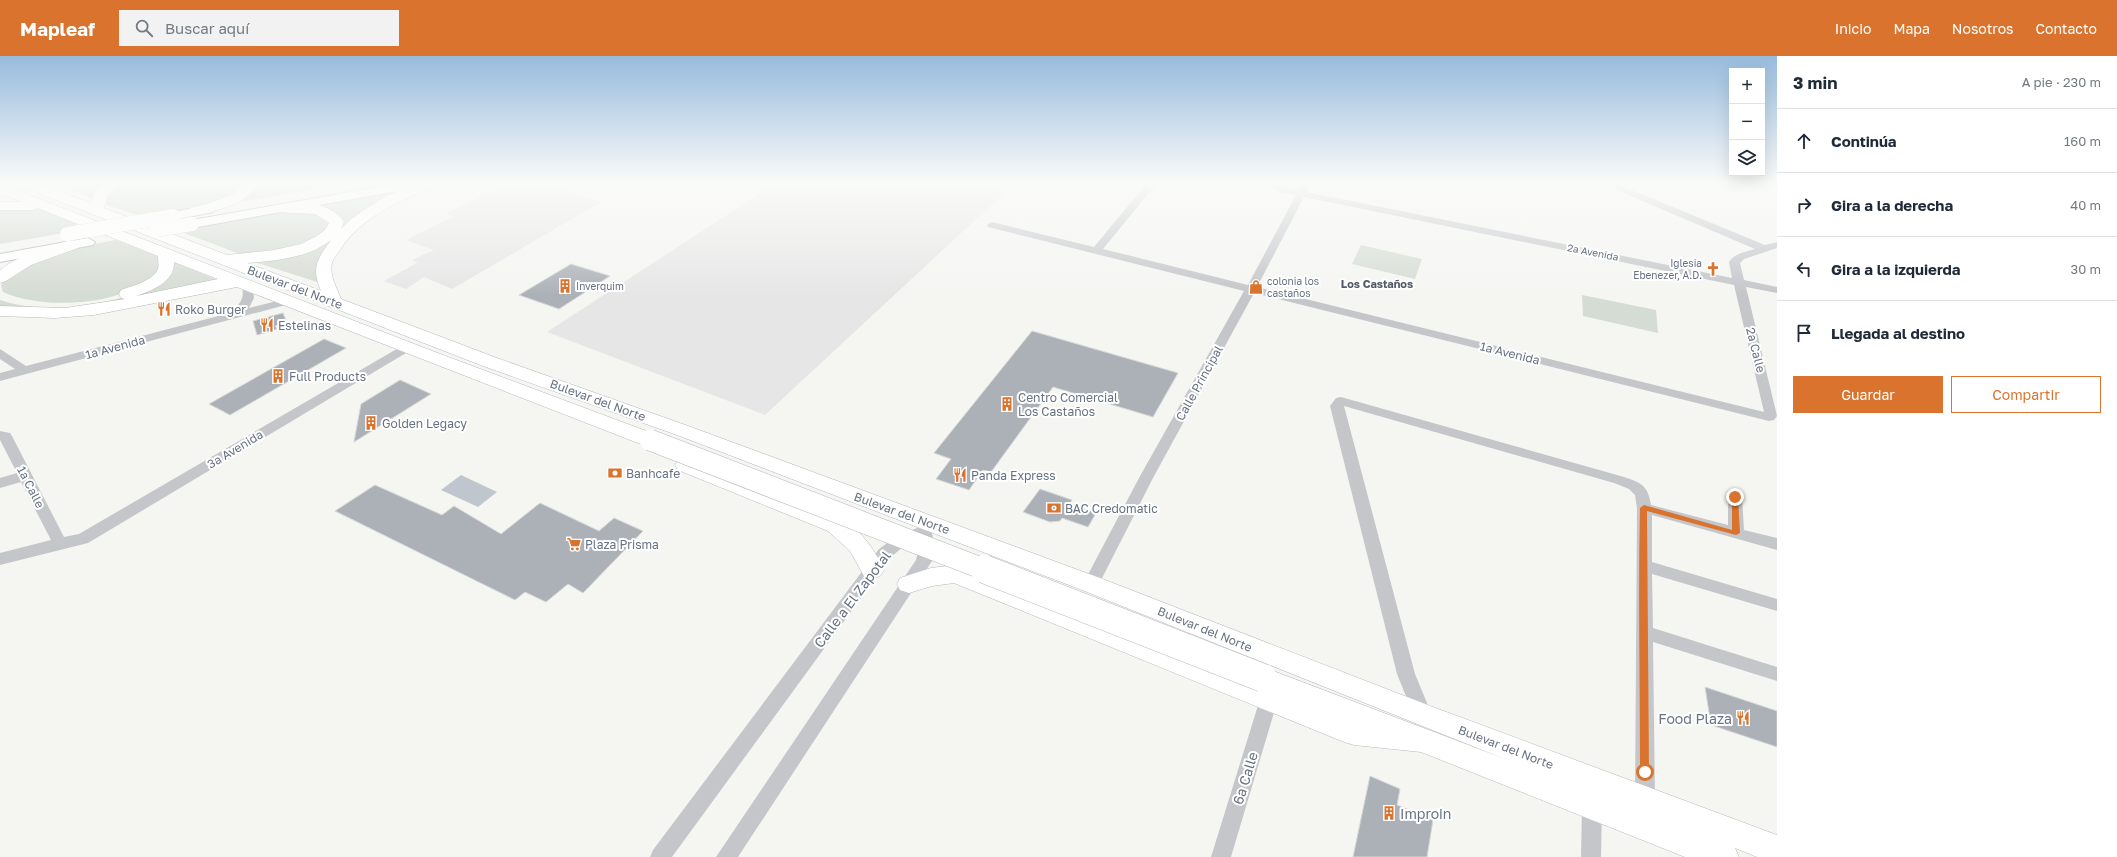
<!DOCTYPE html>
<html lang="es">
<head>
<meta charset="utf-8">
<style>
  body { margin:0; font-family:"Golos Text",sans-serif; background:#f2f2f3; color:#1f2937 }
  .controls { position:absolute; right:12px; top:12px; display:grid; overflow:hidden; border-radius:0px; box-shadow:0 4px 16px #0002 }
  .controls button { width:36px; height:36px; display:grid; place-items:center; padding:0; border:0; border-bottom:1px solid #e0e1e3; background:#fff; color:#1f2937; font:20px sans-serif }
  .stop { position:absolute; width:12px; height:12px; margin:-9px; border:3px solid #da732d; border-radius:50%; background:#fff }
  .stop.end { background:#da732d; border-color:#fff; box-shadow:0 1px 4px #0008 }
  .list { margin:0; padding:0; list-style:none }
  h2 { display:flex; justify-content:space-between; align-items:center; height:52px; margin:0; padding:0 16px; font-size:17px }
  h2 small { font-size:13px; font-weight:400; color:#747a83 }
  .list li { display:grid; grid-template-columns:26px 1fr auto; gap:12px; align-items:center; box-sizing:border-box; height:64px; padding:0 16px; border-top:1px solid #e0e1e3 }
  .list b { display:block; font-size:15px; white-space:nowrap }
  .list em { font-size:13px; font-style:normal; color:#747a83 }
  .actions { display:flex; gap:8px; padding:12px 16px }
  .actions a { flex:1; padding:9px 0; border:1px solid #da732d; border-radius:0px; text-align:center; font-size:14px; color:#da732d }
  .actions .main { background:#da732d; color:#fff }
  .icon { flex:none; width:22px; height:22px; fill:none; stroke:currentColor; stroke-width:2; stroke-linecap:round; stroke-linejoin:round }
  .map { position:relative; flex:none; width:1777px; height:801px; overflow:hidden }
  header { display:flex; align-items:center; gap:24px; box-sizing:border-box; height:56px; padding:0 20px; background:#da732d; color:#fff }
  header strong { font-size:19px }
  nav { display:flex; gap:22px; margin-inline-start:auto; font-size:14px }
  .search { width:280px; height:36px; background:#f2f2f3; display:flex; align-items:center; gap:10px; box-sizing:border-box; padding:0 14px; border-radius:0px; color:#747a83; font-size:15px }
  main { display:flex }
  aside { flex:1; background:#fff }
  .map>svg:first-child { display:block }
  .built { fill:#e6e6e6 }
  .green { fill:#d5dcd3 }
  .water { fill:#bfc6cd }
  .building { fill:#acb1b8; stroke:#d6d7d5 }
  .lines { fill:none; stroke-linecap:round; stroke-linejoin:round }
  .major-casing { stroke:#b4b7bc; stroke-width:2 }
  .highway-casing { stroke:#b6b8bc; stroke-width:1 }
  .minor { fill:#c4c6ca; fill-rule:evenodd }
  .major { fill:#fff; fill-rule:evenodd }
  .highway { fill:#fff; fill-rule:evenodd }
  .major-bridge-casing { stroke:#b4b7bc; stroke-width:14; stroke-linecap:butt }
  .highway-bridge-far1-casing { stroke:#b6b8bc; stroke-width:22; stroke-linecap:butt }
  .highway-bridge-casing { stroke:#b6b8bc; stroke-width:29; stroke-linecap:butt }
  .major-bridge { stroke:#fff; stroke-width:14 }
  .highway-bridge-far1 { stroke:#fff; stroke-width:21 }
  .highway-bridge { stroke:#fff; stroke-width:28 }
  .route { fill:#da732d }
  .labels { text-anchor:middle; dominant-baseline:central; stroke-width:4; stroke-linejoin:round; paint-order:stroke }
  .far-street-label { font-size:10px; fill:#667182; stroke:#fff }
  .far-poi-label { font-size:10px; fill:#667182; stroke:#fff; text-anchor:start }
  .far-neighbourhood-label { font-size:11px; font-weight:bold; fill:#535b67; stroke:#fff }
  .street-label { font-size:12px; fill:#667182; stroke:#fff }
  .poi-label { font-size:12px; fill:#667182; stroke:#fff; text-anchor:start }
  .near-street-label { font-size:14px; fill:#667182; stroke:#fff }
  .near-poi-label { font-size:14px; fill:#667182; stroke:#fff; text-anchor:end }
</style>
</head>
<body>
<header>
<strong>Mapleaf</strong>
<div class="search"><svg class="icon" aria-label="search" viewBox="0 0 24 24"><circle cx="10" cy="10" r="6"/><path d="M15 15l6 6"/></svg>Buscar aquí</div>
<nav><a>Inicio</a><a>Mapa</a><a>Nosotros</a><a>Contacto</a></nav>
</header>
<main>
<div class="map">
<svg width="1777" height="801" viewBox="0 0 1777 801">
  <rect width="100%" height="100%" fill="#f5f6f2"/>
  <path class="built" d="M 510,127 L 542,127 L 601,146 L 452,233 L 424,221 L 406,233 L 384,225 L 417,207 L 412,204 L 434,194 L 406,184 L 453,161 L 446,157 Z
    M 776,127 L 1015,127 L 765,359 L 547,276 Z"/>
  <path class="green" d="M 56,127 L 113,127 L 106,130 L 94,143 Z
    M 120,127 L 244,127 L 244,132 L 237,138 L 200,153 L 147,162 L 97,146 Z
    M 254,127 L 351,127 L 222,149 L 253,132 Z
    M 422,129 L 348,168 L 320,227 L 252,205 L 280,200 L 340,170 L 340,162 C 330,152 319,152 306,150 Z
    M 0,151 L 41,153 L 88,173 L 0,188 Z
    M 283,154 L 316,156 L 332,166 L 330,174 L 299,191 L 245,200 L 176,174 Z
    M 116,184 L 160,201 L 161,213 C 131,250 44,255 3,236 L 1,229 C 19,200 83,190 116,184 Z
    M 1361,189 L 1422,203 L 1415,223 L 1352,208 Z
    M 171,205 L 223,226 L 74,254 L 0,252 L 0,244 C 40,257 87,254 126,240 C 132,238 139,237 144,234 C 154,227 162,214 171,205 Z
    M 1582,239 L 1656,254 L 1658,277 L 1583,260 Z"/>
  <path class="water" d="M 461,419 L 497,436 L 478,451 L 441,434 Z"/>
  <path class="building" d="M 571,208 L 610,220 L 559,253 L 519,239 Z
    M 283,257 L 287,267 L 275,270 L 277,273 L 257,279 L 253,265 Z
    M 1032,275 L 1178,317 L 1153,361 L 1053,331 L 991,416 L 983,414 L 969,434 L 936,423 L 951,403 L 934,397 Z
    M 324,283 L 346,292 L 230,359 L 209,348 Z
    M 400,324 L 431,338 L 354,386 L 361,348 Z
    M 375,429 L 442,459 L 454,450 L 501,478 L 540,447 L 599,475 L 614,462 L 643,475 L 583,537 L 568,528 L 546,546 L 525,536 L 515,544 L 335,455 Z
    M 1040,433 L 1072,444 L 1070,447 L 1096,457 L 1088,471 L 1062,462 L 1060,465 L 1050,466 L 1023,456 Z
    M 1705,631 L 1777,655 L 1777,691 L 1711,669 Z
    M 1370,720 L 1400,733 L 1397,749 L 1433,764 L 1427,801 L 1353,801 Z"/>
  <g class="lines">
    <defs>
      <path id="major" d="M 402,127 L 426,127 L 420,131 L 192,172 L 186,168 L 192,164 Z
        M 209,149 L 213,150 L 215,153 L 213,156 L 173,164 L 167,160 L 169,157 Z
        M 88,182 L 95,186 L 93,189 L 0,206 L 0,198 Z"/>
      <path id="highway" d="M 18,127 L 37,127 L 91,147 C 96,129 103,127 122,127 L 108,139 L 104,152 L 227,199 L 274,194 L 301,188 L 315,181 L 325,174 L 329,167 L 315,158 L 274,156 L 272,153 L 274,150 C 297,144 330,145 344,166 L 341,173 C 359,154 394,134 419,127 C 425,125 432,127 438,127 L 436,130 C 400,145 362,160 340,194 C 337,198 333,203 332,207 C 329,219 337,232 341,243 L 497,302 L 691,371 L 1100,522 L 1433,651 L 1777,779 L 1777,801 L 1757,801 L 1735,792 L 1739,801 L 1685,801 L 1421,696 L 1354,689 L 1344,686 L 954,527 L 932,530 L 909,537 L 900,534 L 897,528 L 900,522 L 931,512 L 956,509 L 1251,624 L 1250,622 L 1254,614 L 1263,611 L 1505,703 L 1082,534 L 677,379 L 483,310 L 20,130 ZM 331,184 C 317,204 311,211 321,235 L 247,207 C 274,205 309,202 331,184 Z
        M 242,127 L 256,127 L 256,131 C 243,150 217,154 196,159 L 191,158 L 189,155 L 191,152 C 202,149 241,140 242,127 Z
        M 0,128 L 435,296 L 657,379 L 660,384 L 657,389 L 650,390 L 643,389 L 237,231 L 94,259 L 55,262 L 0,260 L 0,250 L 65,252 L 125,243 L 121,242 L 119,238 L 121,234 C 132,230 153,225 158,213 C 159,209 158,204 158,200 L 38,152 L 32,154 L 0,154 L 0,146 L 22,146 L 0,137 ZM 174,206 L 218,223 L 136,240 C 151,235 175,226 174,206 Z
        M 72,184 L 78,186 L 80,189 L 78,192 L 31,209 L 6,225 L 0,227 L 0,214 C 20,198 48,190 72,184 Z
        M 686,402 L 844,463 C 862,477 875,493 884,514 L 880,520 L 872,523 L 864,520 L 850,495 L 828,475 L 678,414 L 675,409 L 678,404 Z"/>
    </defs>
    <use href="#major" class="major-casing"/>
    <use href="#highway" class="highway-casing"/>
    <path class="minor" d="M 1147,127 L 1157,127 L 1103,193 L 1248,229 L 1296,139 L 1280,136 L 1269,131 L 1269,127 C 1278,127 1287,132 1298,134 L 1303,127 L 1311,127 L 1307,136 L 1732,222 L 1729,206 C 1735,197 1745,196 1755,193 L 1605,129 L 1604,127 L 1615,127 L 1765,189 L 1777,186 L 1777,192 L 1744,203 L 1740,207 L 1744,224 L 1777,231 L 1777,237 L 1746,231 L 1777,360 L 1774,364 L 1769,365 L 1254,237 L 1153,422 L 1097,532 L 1091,534 L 1085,532 L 1083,528 L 1139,422 L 1244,235 L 988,171 L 987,169 L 992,166 L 1094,191 ZM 1304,141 L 1734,229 L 1764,356 L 1257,231 Z
      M 247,225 L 253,228 L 254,242 L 249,252 L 289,242 L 295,245 L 293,247 L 0,325 L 0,317 L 15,313 L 0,303 L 0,293 L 26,310 L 230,257 C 240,248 246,242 241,228 Z
      M 407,287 L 411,288 L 413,291 L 411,294 L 88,487 L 0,509 L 0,497 L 51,484 L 21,426 L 0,432 L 0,422 L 17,417 L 0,384 L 0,375 L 10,377 L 12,380 L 64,481 L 79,478 Z
      M 1341,341 L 1624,421 C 1641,427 1648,429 1651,449 L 1728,469 L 1728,441 L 1730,437 L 1740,437 L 1742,441 L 1744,474 L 1777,482 L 1777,494 L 1652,459 L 1652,506 L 1777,543 L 1777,555 L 1652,518 L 1653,572 L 1777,611 L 1777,625 L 1653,586 L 1655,743 L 1652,749 L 1645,752 L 1638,749 L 1635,743 L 1637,452 L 1635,439 L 1629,433 L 1614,427 L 1344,350 L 1415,618 L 1432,659 L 1430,665 L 1423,667 L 1416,665 L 1397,618 L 1330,350 L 1336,342 Z
      M 924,469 L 929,470 C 935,480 934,495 932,505 L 738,801 L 716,801 L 916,504 L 918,496 L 917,484 L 904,490 L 891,501 L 672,801 L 650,801 L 653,794 L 879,493 L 894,482 Z
      M 1269,635 L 1275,638 L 1278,643 L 1231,801 L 1211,801 L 1260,643 L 1263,638 Z
      M 1592,741 L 1599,744 L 1602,750 L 1601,801 L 1581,801 L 1582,750 L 1585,744 Z"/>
    <use href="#major" class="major"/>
    <use href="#highway" class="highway"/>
    <defs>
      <path id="major-bridge" d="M 157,174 L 192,168
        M 67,178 L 173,160"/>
      <path id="highway-bridge-far1" d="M 650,384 L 986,514"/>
      <path id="highway-bridge" d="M 984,513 L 1263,622"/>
    </defs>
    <use href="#major-bridge" class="major-bridge-casing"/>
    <use href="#highway-bridge-far1" class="highway-bridge-far1-casing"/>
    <use href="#highway-bridge" class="highway-bridge-casing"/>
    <use href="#major-bridge" class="major-bridge"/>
    <use href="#highway-bridge-far1" class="highway-bridge-far1"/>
    <use href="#highway-bridge" class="highway-bridge"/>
  </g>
  <linearGradient id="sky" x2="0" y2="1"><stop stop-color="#97bbdd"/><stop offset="0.53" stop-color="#fafbf9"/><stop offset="1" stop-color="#fafbf9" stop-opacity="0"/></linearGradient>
  <rect width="1777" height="239" fill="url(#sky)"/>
  <path class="route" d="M 1735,439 L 1738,441 L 1740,477 L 1736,479 L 1647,455 L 1649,716 L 1645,720 L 1640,716 C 1640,628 1638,539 1640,452 L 1644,449 L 1732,474 L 1732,441 Z"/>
  <defs>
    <symbol id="church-bare" viewBox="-9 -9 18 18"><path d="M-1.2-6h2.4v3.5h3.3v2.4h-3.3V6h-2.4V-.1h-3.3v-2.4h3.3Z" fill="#da732d" stroke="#fff" stroke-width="2.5" paint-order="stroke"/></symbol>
    <symbol id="building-bare" viewBox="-9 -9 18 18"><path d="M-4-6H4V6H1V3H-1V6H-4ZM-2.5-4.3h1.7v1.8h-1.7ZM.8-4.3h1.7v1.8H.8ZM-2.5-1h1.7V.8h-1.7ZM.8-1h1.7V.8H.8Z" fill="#da732d" stroke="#fff" stroke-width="2.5" paint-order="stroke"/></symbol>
    <symbol id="shop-bare" viewBox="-9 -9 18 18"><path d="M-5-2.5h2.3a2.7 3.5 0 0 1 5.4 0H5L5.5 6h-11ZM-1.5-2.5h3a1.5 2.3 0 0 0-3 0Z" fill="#da732d" stroke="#fff" stroke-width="2.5" paint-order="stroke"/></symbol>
    <symbol id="restaurant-bare" viewBox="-9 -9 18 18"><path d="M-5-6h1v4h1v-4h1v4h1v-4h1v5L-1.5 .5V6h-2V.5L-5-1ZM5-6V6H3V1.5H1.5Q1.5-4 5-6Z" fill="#da732d" stroke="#fff" stroke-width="2.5" paint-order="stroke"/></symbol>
    <symbol id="bank-bare" viewBox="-9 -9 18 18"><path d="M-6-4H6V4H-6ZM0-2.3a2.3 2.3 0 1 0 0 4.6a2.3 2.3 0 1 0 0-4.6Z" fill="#da732d" stroke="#fff" stroke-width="2.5" paint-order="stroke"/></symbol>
    <symbol id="supermarket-bare" viewBox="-9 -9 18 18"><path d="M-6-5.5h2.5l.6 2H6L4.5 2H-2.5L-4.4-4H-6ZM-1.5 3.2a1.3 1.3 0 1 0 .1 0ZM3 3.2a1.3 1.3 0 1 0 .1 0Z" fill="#da732d" stroke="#fff" stroke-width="2.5" paint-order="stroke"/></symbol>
  </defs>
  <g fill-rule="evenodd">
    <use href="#church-bare" x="1703" y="203" width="20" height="20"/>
    <use href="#building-bare" x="555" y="220" width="20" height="20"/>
    <use href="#shop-bare" x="1246" y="221" width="20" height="20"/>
    <use href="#restaurant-bare" x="154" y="243" width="20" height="20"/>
    <use href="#restaurant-bare" x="257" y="259" width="20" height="20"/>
    <use href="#building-bare" x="268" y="310" width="20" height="20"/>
    <use href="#building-bare" x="997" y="338" width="20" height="20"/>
    <use href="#building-bare" x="361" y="357" width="20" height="20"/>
    <use href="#bank-bare" x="605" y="407" width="20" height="20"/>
    <use href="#restaurant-bare" x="950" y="409" width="20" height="20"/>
    <use href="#bank-bare" x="1044" y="442" width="20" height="20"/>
    <use href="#supermarket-bare" x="564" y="478" width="20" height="20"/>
    <use href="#restaurant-bare" x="1733" y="652" width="20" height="20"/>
    <use href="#building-bare" x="1379" y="747" width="20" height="20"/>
  </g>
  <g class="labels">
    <g class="far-street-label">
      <text transform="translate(1593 196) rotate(11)">2a Avenida</text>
    </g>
    <g class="far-poi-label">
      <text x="1702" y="207" text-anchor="end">Iglesia<tspan x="1702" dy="12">Ebenezer, A.D.</tspan></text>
      <text x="1267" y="225">colonia los<tspan x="1267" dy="12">castaños</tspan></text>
      <text x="576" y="230">Inverquim</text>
    </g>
    <g class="far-neighbourhood-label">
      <text x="1377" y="227">Los Castaños</text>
    </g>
    <g class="street-label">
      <text transform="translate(295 231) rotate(21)">Bulevar del Norte</text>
      <text transform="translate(115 291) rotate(-15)">1a Avenida</text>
      <text transform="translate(1756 294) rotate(76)">2a Calle</text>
      <text transform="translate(1510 297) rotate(14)">1a Avenida</text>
      <text transform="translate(1199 327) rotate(-61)">Calle Principal</text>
      <text transform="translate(598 344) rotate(20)">Bulevar del Norte</text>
      <text transform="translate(235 393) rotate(-31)">3a Avenida</text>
      <text transform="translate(31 431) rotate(63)">1a Calle</text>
      <text transform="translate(902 457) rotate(20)">Bulevar del Norte</text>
      <text transform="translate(1205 573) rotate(22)">Bulevar del Norte</text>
      <text transform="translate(1506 691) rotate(21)">Bulevar del Norte</text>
    </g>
    <g class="poi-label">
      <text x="175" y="253">Roko Burger</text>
      <text x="278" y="269">Estelinas</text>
      <text x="289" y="320">Full Products</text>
      <text x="1018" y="341">Centro Comercial<tspan x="1018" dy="14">Los Castaños</tspan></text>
      <text x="382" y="367">Golden Legacy</text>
      <text x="626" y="417">Banhcafe</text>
      <text x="971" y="419">Panda Express</text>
      <text x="1065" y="452">BAC Credomatic</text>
      <text x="585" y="488">Plaza Prisma</text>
    </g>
    <g class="near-street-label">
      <text transform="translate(852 543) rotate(-53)">Calle a El Zapotal</text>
      <text transform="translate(1245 722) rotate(-73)">6a Calle</text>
    </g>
    <g class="near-poi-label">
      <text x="1732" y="662">Food Plaza</text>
      <text x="1400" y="757" text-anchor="start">Improin</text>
    </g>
  </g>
</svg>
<div class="controls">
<button>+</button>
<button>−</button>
<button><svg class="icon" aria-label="layers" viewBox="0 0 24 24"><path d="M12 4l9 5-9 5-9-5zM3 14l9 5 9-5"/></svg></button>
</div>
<div class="stop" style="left:1645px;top:716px"></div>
<div class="stop end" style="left:1735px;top:441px"></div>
</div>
<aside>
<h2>3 min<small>A pie · 230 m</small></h2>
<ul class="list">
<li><svg class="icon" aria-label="ahead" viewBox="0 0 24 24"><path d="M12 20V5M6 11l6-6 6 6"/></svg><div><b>Continúa</b></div><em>160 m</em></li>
<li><svg class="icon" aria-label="right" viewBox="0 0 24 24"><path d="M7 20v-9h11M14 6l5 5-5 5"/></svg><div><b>Gira a la derecha</b></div><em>40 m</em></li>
<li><svg class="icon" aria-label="left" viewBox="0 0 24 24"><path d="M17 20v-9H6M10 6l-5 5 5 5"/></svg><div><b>Gira a la izquierda</b></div><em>30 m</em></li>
<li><svg class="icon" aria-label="arrive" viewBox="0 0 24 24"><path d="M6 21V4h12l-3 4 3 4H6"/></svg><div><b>Llegada al destino</b></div></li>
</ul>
<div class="actions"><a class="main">Guardar</a><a>Compartir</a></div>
</aside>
</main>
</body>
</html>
